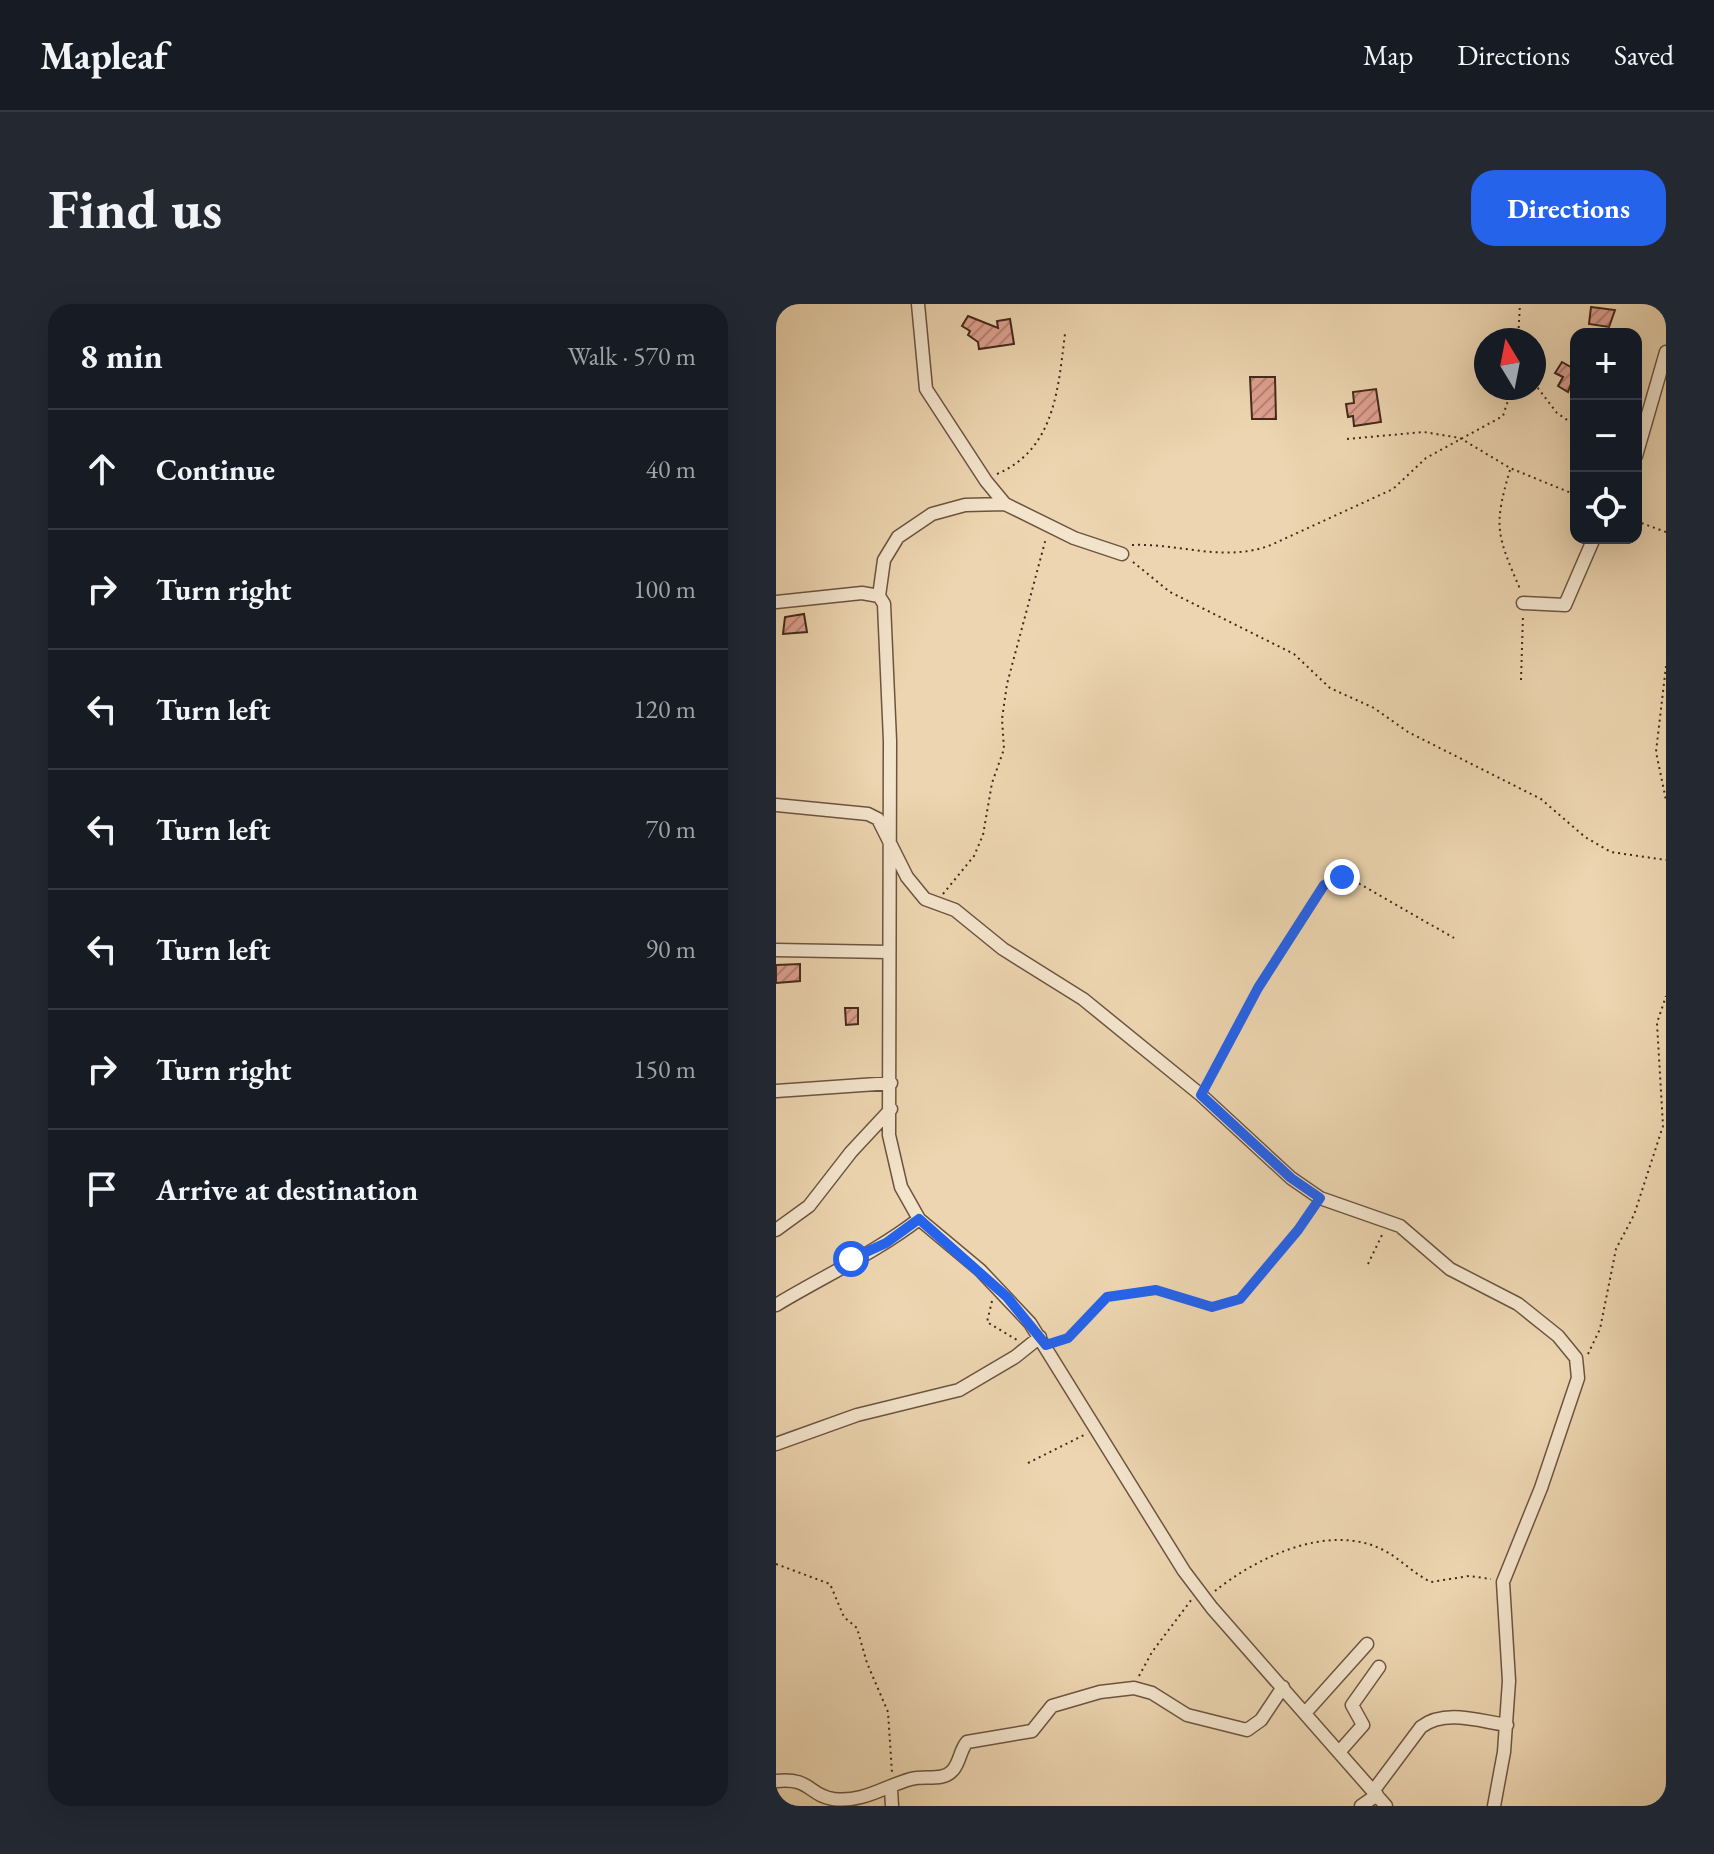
<!DOCTYPE html>
<html lang="en">
<head>
<meta charset="utf-8">
<style>
  body { margin:0; font-family:"EB Garamond",serif; background:#242831; color:#f1f3f6 }
  .controls { position:absolute; right:24px; top:24px; display:grid; overflow:hidden; border-radius:16px; box-shadow:0 8px 32px #0002 }
  .controls button { width:72px; height:72px; display:grid; place-items:center; padding:0; border:0; border-bottom:2px solid #363941; background:#171b24; color:#f1f3f6; font:40px sans-serif }
  .compass { position:absolute; left:698px; top:24px; width:72px; height:72px; border-radius:50%; background:#171b24; box-shadow:0 8px 32px #0002; rotate:350deg }
  .stop { position:absolute; width:24px; height:24px; margin:-18px; border:6px solid #2563eb; border-radius:50%; background:#fff }
  .stop.end { background:#2563eb; border-color:#fff; box-shadow:0 2px 8px #0008 }
  .list { margin:0; padding:0; list-style:none }
  h2 { display:flex; justify-content:space-between; align-items:center; height:104px; margin:0; padding:0 32px; font-size:34px }
  h2 small { font-size:26px; font-weight:400; color:#9ea1a6 }
  .list li { display:grid; grid-template-columns:52px 1fr auto; gap:24px; align-items:center; box-sizing:border-box; height:120px; padding:0 32px; border-top:2px solid #363941 }
  .list b { display:block; font-size:30px; white-space:nowrap }
  .list em { font-size:26px; font-style:normal; color:#9ea1a6 }
  .icon { flex:none; width:44px; height:44px; fill:none; stroke:currentColor; stroke-width:2; stroke-linecap:round; stroke-linejoin:round }
  .map { position:relative; flex:none; width:890px; height:1502px; overflow:hidden; border-radius:24px }
  header { display:flex; align-items:center; gap:48px; box-sizing:border-box; height:112px; padding:0 40px; background:#171b24; border-bottom:2px solid #363941 }
  header strong { font-size:38px }
  nav { display:flex; gap:44px; margin-inline-start:auto; font-size:28px }
  .intro { display:flex; align-items:center; justify-content:space-between; box-sizing:border-box; height:192px; padding:0 48px }
  h1 { margin:0; font-size:56px }
  .button { padding:20px 36px; border-radius:24px; background:#2563eb; color:#fff; font-size:28px; font-weight:700 }
  main { display:flex; gap:48px; padding:0 48px }
  aside { flex:1; background:#171b24; border-radius:24px; box-shadow:0 8px 32px #0002 }
  .map>svg:first-child { display:block }
  .building { fill:url(#building-hatch); stroke:#43291a; stroke-width:2 }
  .lines { fill:none; stroke-linecap:round; stroke-linejoin:round }
  .street-casing { stroke:#6d5440; stroke-width:15 }
  .path { stroke:#43291a; stroke-width:2; stroke-dasharray:2 4; stroke-linecap:butt }
  .street { stroke:#f3e4cc; stroke-width:12 }
  .route { stroke:#2563eb; stroke-width:10 }
</style>
</head>
<body>
<header>
<strong>Mapleaf</strong>
<nav><a>Map</a><a>Directions</a><a>Saved</a></nav>
</header>
<div class="intro"><h1>Find us</h1><a class="button">Directions</a></div>
<main>
<aside>
<h2>8 min<small>Walk · 570 m</small></h2>
<ul class="list">
<li><svg class="icon" aria-label="ahead" viewBox="0 0 24 24"><path d="M12 20V5M6 11l6-6 6 6"/></svg><div><b>Continue</b></div><em>40 m</em></li>
<li><svg class="icon" aria-label="right" viewBox="0 0 24 24"><path d="M7 20v-9h11M14 6l5 5-5 5"/></svg><div><b>Turn right</b></div><em>100 m</em></li>
<li><svg class="icon" aria-label="left" viewBox="0 0 24 24"><path d="M17 20v-9H6M10 6l-5 5 5 5"/></svg><div><b>Turn left</b></div><em>120 m</em></li>
<li><svg class="icon" aria-label="left" viewBox="0 0 24 24"><path d="M17 20v-9H6M10 6l-5 5 5 5"/></svg><div><b>Turn left</b></div><em>70 m</em></li>
<li><svg class="icon" aria-label="left" viewBox="0 0 24 24"><path d="M17 20v-9H6M10 6l-5 5 5 5"/></svg><div><b>Turn left</b></div><em>90 m</em></li>
<li><svg class="icon" aria-label="right" viewBox="0 0 24 24"><path d="M7 20v-9h11M14 6l5 5-5 5"/></svg><div><b>Turn right</b></div><em>150 m</em></li>
<li><svg class="icon" aria-label="arrive" viewBox="0 0 24 24"><path d="M6 21V4h12l-3 4 3 4H6"/></svg><div><b>Arrive at destination</b></div></li>
</ul>
</aside>
<div class="map">
<svg width="890" height="1502" viewBox="0 0 890 1502">
  <defs>
    <pattern id="building-hatch" width="6" height="6" patternUnits="userSpaceOnUse" patternTransform="scale(2)"><rect width="6" height="6" fill="#dea08f"/><path d="M-1 1l2-2M0 6l6-6M5 7l2-2" fill="none" stroke="#b68274"/></pattern>
  </defs>
  <rect width="100%" height="100%" fill="#ecd5b0"/>
  <filter id="stains"><feTurbulence type="fractalNoise" baseFrequency=".0025" numOctaves="4"/><feColorMatrix values="0 0 0 0 .2 0 0 0 0 .09 0 0 0 0 .02 0 0 0 .5 -.17"/></filter>
  <radialGradient id="worn" r=".72"><stop offset=".6" stop-color="#630" stop-opacity="0"/><stop offset="1" stop-color="#630" stop-opacity=".3"/></radialGradient>
  <path class="building" d="M 815,3 L 839,6 L 833,23 L 813,20 Z
    M 192,12 L 222,24 L 221,17 L 234,15 L 238,40 L 203,45 L 202,38 L 192,31 L 194,27 L 186,22 Z
    M 786,58 L 800,66 L 792,88 L 782,82 L 787,73 L 779,69 Z
    M 474,73 L 499,73 L 500,115 L 476,115 Z
    M 600,85 L 605,118 L 578,122 L 577,112 L 572,113 L 570,100 L 578,99 L 577,88 Z
    M 28,310 L 31,328 L 7,330 L 9,313 Z
    M 24,660 L 24,677 L 0,679 L 0,661 Z
    M 69,704 L 82,704 L 82,720 L 70,721 Z"/>
  <g class="lines">
    <defs>
      <path id="street" d="M 142,0 L 150,85 L 210,177 L 229,200
        M 860,152 L 890,48
        M 103,292 L 108,256 L 122,233 L 156,210 L 189,201 L 229,200 L 298,234 L 346,250
        M 0,298 L 86,289 L 103,292 L 108,300 L 114,437 L 113,831 L 125,883 L 143,915 L 204,966 L 254,1019 L 408,1267 L 436,1304 L 610,1502
        M 747,299 L 789,301 L 818,234
        M 0,501 L 92,510 L 102,515 L 131,573 L 149,595 L 179,606 L 227,645 L 307,695 L 425,791 L 515,874 L 544,894 L 624,922 L 674,965 L 742,1000 L 782,1032 L 800,1054 L 802,1074 L 765,1184 L 727,1278 L 733,1377 L 728,1448 L 718,1502
        M 0,646 L 112,648
        M 0,787 L 115,779
        M 0,926 L 33,902 L 75,848 L 115,805
        M 0,1001 C 48,972 99,949 143,915
        M 0,1140 L 81,1111 L 183,1086 L 239,1053 L 264,1033
        M 530,1408 L 591,1340
        M 564,1447 L 587,1421 L 576,1401 L 603,1363
        M 0,1477 C 35,1473 32,1491 57,1495 C 87,1499 109,1482 135,1475 C 149,1471 167,1478 177,1466 C 184,1458 184,1446 191,1438 L 256,1427 L 276,1402 L 324,1388 L 358,1384 L 376,1389 L 411,1411 L 471,1426 L 485,1416 L 507,1383
        M 115,1485 L 116,1502
        M 598,1486 L 645,1423 C 669,1405 703,1417 731,1421
        M 585,1502 L 601,1491"/>
    </defs>
    <use href="#street" class="street-casing"/>
    <path class="path" d="M 742,36 L 744,0
      M 758,79 L 781,109 L 800,122
      M 571,135 L 648,128 L 684,134 L 734,164 L 800,191
      M 734,166 C 717,223 721,231 744,285
      M 221,170 C 279,145 282,85 289,30
      M 860,217 L 890,228
      M 356,241 C 403,239 448,259 495,241 L 617,185 L 650,154 L 727,112 L 736,84
      M 357,258 L 394,288 L 518,350 L 554,384 L 598,404 L 632,428 L 765,495 L 809,533 L 835,548 L 890,556
      M 890,362 L 880,448 L 890,496
      M 745,376 L 747,311
      M 167,590 L 198,552 L 207,531 L 216,479 L 228,445 L 226,415 L 231,380 L 270,234
      M 431,780 L 482,684 L 552,576 L 566,573 L 575,575 L 678,634
      M 592,960 L 606,931
      M 216,997 L 211,1018 L 241,1036
      M 282,1038 L 304,1024 L 331,993 L 380,986 L 436,1003 L 457,998 L 522,926 L 537,905
      M 812,1050 L 824,1025 L 840,945 L 858,911 L 887,822 L 881,719 L 890,692
      M 252,1159 L 310,1130
      M 0,1260 L 54,1280 L 68,1313 L 81,1324 L 91,1359 L 112,1408 L 116,1469
      M 439,1287 C 480,1254 550,1220 603,1244 C 622,1252 636,1269 655,1278 L 693,1272 L 715,1275
      M 363,1372 L 376,1348 L 416,1295"/>
    <use href="#street" class="street"/>
  </g>
  <g class="lines">
    <path class="route" d="M 75,955 L 110,939 L 143,915 L 231,993 L 270,1041 L 292,1034 L 331,993 L 380,986 L 436,1003 L 464,995 L 522,926 L 544,894 L 515,874 L 425,791 L 482,684 L 548,581 L 566,573"/>
  </g>
  <rect width="100%" height="100%" filter="url(#stains)"/>
  <rect width="100%" height="100%" fill="url(#worn)"/>
</svg>
<div class="controls">
<button>+</button>
<button>−</button>
<button><svg class="icon" aria-label="locate" viewBox="0 0 24 24"><circle cx="12" cy="12" r="6"/><path d="M12 2v4M12 18v4M2 12h4M18 12h4"/></svg></button>
</div>
<svg class="compass" viewBox="-18 -18 36 36"><path d="M0-13l5 13h-10z" fill="#e53935"/><path d="M0 13l5-13h-10z" fill="#9ea1a6"/></svg>
<div class="stop" style="left:75px;top:955px"></div>
<div class="stop end" style="left:566px;top:573px"></div>
</div>
</main>
</body>
</html>
